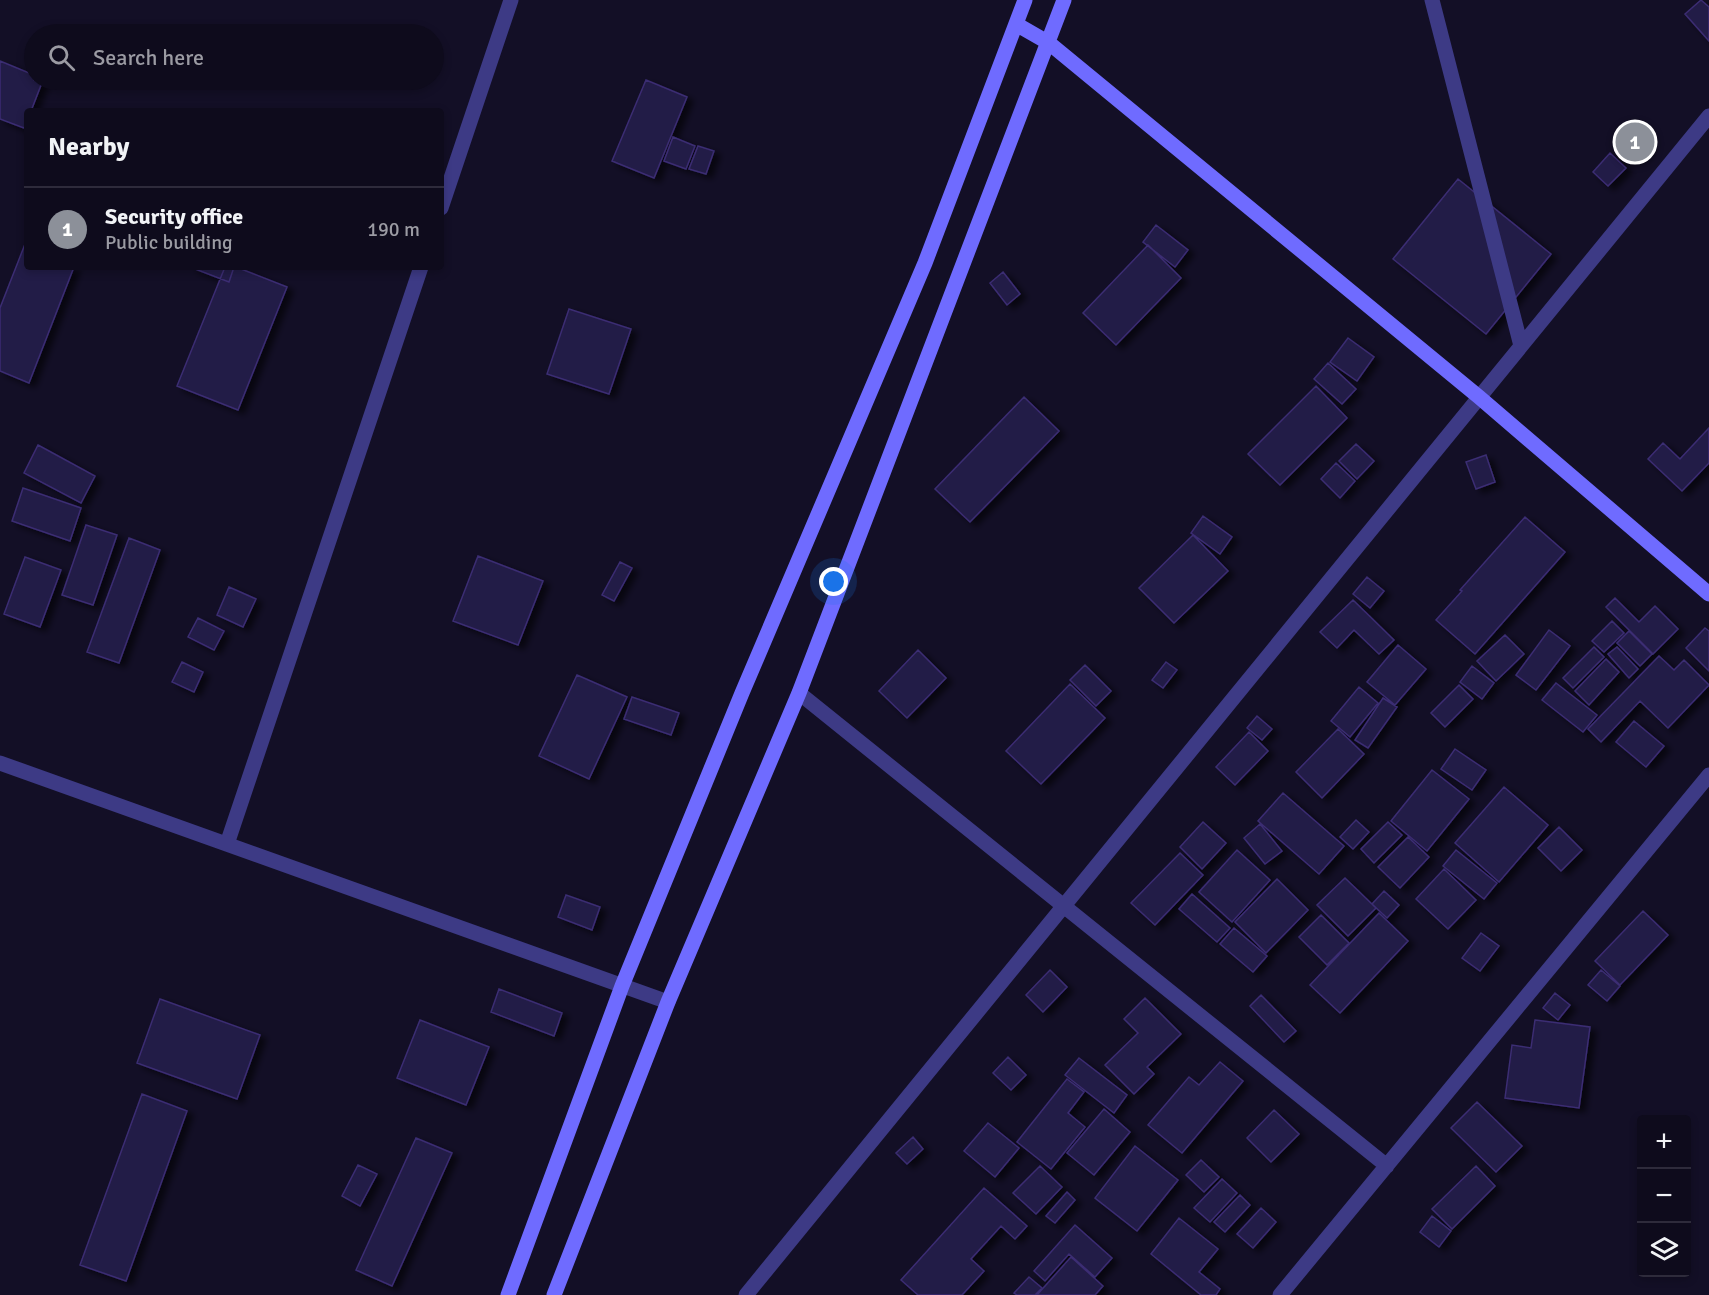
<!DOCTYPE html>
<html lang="en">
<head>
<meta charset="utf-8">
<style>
  body { margin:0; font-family:Signika,sans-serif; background:#1c1929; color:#f1f3f6 }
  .controls { position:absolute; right:18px; bottom:18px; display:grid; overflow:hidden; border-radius:6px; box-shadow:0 3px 9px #0003 }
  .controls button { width:54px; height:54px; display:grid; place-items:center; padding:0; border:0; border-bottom:2px solid #2e2b3b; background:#0e0b1c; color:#f1f3f6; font:30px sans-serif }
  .you { position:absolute; left:834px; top:582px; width:21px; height:21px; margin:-15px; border:4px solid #fff; border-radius:50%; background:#1a73e8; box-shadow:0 0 0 9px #1a73e833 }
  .badge { display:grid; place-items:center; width:39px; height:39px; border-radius:50%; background:#8c9099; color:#fff; font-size:20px; font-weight:700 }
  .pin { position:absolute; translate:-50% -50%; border:3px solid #fff; box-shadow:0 2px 6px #0006 }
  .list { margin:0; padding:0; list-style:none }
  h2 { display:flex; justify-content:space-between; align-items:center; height:78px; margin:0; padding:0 24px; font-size:26px }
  h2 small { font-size:20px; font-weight:400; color:#9b9ba3 }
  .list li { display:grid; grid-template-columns:39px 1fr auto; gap:18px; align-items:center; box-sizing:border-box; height:84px; padding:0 24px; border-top:2px solid #2e2b3b }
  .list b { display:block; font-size:22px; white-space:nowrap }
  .list p { margin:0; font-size:20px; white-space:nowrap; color:#9b9ba3 }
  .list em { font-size:20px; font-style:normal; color:#9b9ba3 }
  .icon { flex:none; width:33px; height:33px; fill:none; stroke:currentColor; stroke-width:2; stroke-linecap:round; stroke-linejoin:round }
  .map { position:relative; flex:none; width:1709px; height:1295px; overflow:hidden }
  .search { position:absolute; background:#0e0b1c; box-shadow:0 3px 9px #0003; left:24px; top:24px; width:420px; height:66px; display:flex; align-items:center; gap:15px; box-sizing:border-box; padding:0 21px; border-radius:33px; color:#9b9ba3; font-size:22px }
  .panel { position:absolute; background:#0e0b1c; box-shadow:0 3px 9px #0003; left:24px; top:108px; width:420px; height:162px; border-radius:6px }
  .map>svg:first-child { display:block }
  .building { fill:#241b47; stroke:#3b2d73; stroke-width:1.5; filter:url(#shadow) }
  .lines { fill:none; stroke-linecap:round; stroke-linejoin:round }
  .street { stroke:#3d3a85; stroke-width:15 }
  .secondary { stroke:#6f6bff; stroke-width:15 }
</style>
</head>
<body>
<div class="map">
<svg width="1709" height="1295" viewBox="0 0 1709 1295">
  <defs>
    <filter id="shadow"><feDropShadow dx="6" dy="4" stdDeviation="3" flood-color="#0009"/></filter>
  </defs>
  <rect width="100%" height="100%" fill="#130f26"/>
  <path class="building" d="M 1701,0 L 1709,7 L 1709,41 L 1685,14 Z
    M 0,61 L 34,75 L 34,80 L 43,80 L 31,111 L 27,111 L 27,121 L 24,128 L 0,119 Z
    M 646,80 L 687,97 L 654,178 L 612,161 Z
    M 673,137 L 695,146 L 686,169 L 664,161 Z
    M 698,146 L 714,151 L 706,174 L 689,169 Z
    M 1610,153 L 1626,168 L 1608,186 L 1593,172 Z
    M 1458,179 L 1551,254 L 1486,334 L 1393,259 Z
    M 1156,225 L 1188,250 L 1175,267 L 1143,242 Z
    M 27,239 L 27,267 L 74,267 L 29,383 L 0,371 L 0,308 Z
    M 1148,245 L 1181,278 L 1116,345 L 1083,313 Z
    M 190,267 L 234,267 L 229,282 Z
    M 225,267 L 236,267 L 287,287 L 238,410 L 177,386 Z
    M 1003,272 L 1020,294 L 1007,305 L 990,283 Z
    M 569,309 L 631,329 L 609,394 L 547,374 Z
    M 1348,338 L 1374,357 L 1357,381 L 1330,362 Z
    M 1328,363 L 1356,389 L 1342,404 L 1314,379 Z
    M 1316,386 L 1347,418 L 1280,485 L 1248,454 Z
    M 1024,397 L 1059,431 L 970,522 L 935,489 Z
    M 1709,428 L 1709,463 L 1682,491 L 1648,459 L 1663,443 L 1680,459 Z
    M 1356,444 L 1374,461 L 1357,479 L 1339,461 Z
    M 38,445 L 95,476 L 81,503 L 24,473 Z
    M 1486,455 L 1495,482 L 1476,489 L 1466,462 Z
    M 1336,463 L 1355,481 L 1340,498 L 1321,479 Z
    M 23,488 L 81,508 L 70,541 L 12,521 Z
    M 1203,516 L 1232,537 L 1220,554 L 1191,533 Z
    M 1525,517 L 1565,552 L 1475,654 L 1436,620 L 1462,591 L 1460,590 Z
    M 86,525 L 117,535 L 93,605 L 62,595 Z
    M 1193,535 L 1228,571 L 1174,623 L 1139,588 Z
    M 129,538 L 160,550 L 119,663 L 87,652 Z
    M 478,556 L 543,581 L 518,645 L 453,621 Z
    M 25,557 L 61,570 L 40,627 L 4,614 Z
    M 620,562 L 632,568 L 614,601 L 602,595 Z
    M 1367,577 L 1384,591 L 1370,608 L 1353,594 Z
    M 229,587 L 256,599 L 243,627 L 217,615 Z
    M 1615,598 L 1639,622 L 1655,606 L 1678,629 L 1653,654 L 1606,607 Z
    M 1353,600 L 1394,640 L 1379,654 L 1354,630 L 1337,648 L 1320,632 Z
    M 198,618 L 224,631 L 214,650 L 188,637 Z
    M 1612,621 L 1624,633 L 1604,652 L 1592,641 Z
    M 1705,628 L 1709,631 L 1709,671 L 1686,648 Z
    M 1549,630 L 1570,646 L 1536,690 L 1516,675 Z
    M 1629,631 L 1652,654 L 1640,666 L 1617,643 Z
    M 1505,635 L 1524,654 L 1496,681 L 1477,661 Z
    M 1398,645 L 1426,669 L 1395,705 L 1367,682 Z
    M 1594,647 L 1604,657 L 1573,688 L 1563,678 Z
    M 1617,647 L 1638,669 L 1629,678 L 1608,654 Z
    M 918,650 L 946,678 L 907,718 L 879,691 Z
    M 1659,656 L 1674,670 L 1684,660 L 1709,685 L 1668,728 L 1640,701 L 1601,742 L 1588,729 Z
    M 1606,659 L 1619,672 L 1589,705 L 1575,691 Z
    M 182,662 L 203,672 L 194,692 L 172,682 Z
    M 1166,662 L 1177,670 L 1163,688 L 1152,680 Z
    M 1085,665 L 1111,691 L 1096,706 L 1070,680 Z
    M 1472,666 L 1494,683 L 1482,699 L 1460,682 Z
    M 577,675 L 627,697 L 589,779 L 539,756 Z
    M 1556,683 L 1597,715 L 1583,732 L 1542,700 Z
    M 1070,684 L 1105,718 L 1041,784 L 1006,751 Z
    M 1459,685 L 1473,699 L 1445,727 L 1431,713 Z
    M 1359,687 L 1378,703 L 1350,737 L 1331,721 Z
    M 632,697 L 679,713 L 671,735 L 624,719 Z
    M 1383,698 L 1397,707 L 1368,748 L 1355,740 Z
    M 1257,716 L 1272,729 L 1262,740 L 1247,728 Z
    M 1634,721 L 1664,746 L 1646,767 L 1616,742 Z
    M 1338,729 L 1364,754 L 1322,798 L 1296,772 Z
    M 1249,732 L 1268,751 L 1235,785 L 1216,767 Z
    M 1455,749 L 1486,770 L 1472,790 L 1441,769 Z
    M 1432,770 L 1469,799 L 1427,851 L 1391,821 Z
    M 1504,787 L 1548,825 L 1499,882 L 1455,843 Z
    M 1283,793 L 1344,846 L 1319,874 L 1258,821 Z
    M 1356,820 L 1369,832 L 1353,849 L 1340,837 Z
    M 1203,822 L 1226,843 L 1202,869 L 1180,847 Z
    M 1388,822 L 1402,835 L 1374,863 L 1361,849 Z
    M 1260,824 L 1282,851 L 1265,864 L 1244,838 Z
    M 1559,827 L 1582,850 L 1561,871 L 1538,848 Z
    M 1408,837 L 1429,857 L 1400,888 L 1378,867 Z
    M 1237,850 L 1270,880 L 1232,922 L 1199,892 Z
    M 1456,850 L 1497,883 L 1484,899 L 1443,866 Z
    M 1180,853 L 1203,875 L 1155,925 L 1131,903 Z
    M 1444,869 L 1476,900 L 1448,929 L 1416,899 Z
    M 1345,878 L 1376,908 L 1348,936 L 1317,905 Z
    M 1277,879 L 1308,910 L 1266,953 L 1235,922 Z
    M 1384,891 L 1399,905 L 1387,918 L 1372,904 Z
    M 1192,894 L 1230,928 L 1217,942 L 1179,909 Z
    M 566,895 L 600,907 L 592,930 L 558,917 Z
    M 1643,911 L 1668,935 L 1620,985 L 1595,961 Z
    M 1379,913 L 1408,941 L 1340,1013 L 1310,985 Z
    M 1321,915 L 1349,943 L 1327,965 L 1299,937 Z
    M 1234,928 L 1267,956 L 1253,972 L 1220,944 Z
    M 1481,933 L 1499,946 L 1480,971 L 1462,958 Z
    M 1050,970 L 1067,987 L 1043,1012 L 1026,995 Z
    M 1601,970 L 1620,986 L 1607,1001 L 1588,985 Z
    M 499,989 L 562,1013 L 554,1036 L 491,1012 Z
    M 1555,993 L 1570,1005 L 1558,1020 L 1543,1008 Z
    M 1261,995 L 1296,1031 L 1284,1042 L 1250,1006 Z
    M 1145,998 L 1181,1034 L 1147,1067 L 1154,1074 L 1134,1094 L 1105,1065 L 1138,1033 L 1124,1019 Z
    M 160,999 L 260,1035 L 237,1099 L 137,1063 Z
    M 420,1020 L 489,1047 L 466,1105 L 397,1078 Z
    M 1535,1020 L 1590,1027 L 1579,1108 L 1505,1098 L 1512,1045 L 1531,1048 Z
    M 1008,1057 L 1026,1075 L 1011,1090 L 993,1073 Z
    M 1079,1058 L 1127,1095 L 1114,1113 L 1065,1075 Z
    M 1220,1062 L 1243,1081 L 1182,1153 L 1148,1125 L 1189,1077 L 1199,1085 Z
    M 1067,1079 L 1084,1092 L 1068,1113 L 1085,1127 L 1051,1169 L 1017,1142 Z
    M 142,1094 L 187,1111 L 126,1281 L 80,1265 Z
    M 1477,1102 L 1522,1146 L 1496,1172 L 1451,1128 Z
    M 1104,1109 L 1130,1132 L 1094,1175 L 1067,1153 Z
    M 1274,1110 L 1299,1134 L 1271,1162 L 1247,1138 Z
    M 988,1123 L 1019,1148 L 995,1177 L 964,1151 Z
    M 913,1137 L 923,1149 L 907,1164 L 896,1153 Z
    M 416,1138 L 452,1153 L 392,1286 L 356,1270 Z
    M 1135,1146 L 1178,1180 L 1137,1231 L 1095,1198 Z
    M 1201,1160 L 1219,1177 L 1204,1192 L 1186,1175 Z
    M 358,1165 L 377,1174 L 360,1206 L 342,1196 Z
    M 1040,1166 L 1062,1187 L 1036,1214 L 1013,1193 Z
    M 1476,1166 L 1495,1186 L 1452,1229 L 1432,1209 Z
    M 1222,1179 L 1237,1193 L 1210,1222 L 1194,1208 Z
    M 984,1188 L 1027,1226 L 1015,1239 L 1001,1226 L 971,1259 L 984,1271 L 962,1295 L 918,1295 L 901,1280 Z
    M 1067,1192 L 1075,1200 L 1055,1223 L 1046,1216 Z
    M 1240,1195 L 1250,1205 L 1225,1232 L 1214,1222 Z
    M 1261,1208 L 1276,1222 L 1253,1248 L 1237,1234 Z
    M 1432,1216 L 1451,1231 L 1439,1247 L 1420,1232 Z
    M 1179,1218 L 1218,1249 L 1199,1272 L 1220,1289 L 1216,1295 L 1201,1295 L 1151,1254 Z
    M 1075,1225 L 1112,1258 L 1095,1277 L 1069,1254 L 1045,1281 L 1034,1271 Z
    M 1071,1257 L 1103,1286 L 1095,1295 L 1037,1295 Z
    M 1029,1277 L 1042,1288 L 1035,1295 L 1017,1295 L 1014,1293 Z"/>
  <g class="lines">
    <path class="street" d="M 1432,0 L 1521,346
      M 441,208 L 511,0
      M 799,693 L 1387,1166
      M 0,763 L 668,1002
      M 227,844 L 421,267
      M 746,1295 L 1709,116
      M 1280,1295 L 1709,775"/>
    <path class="secondary" d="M 1016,24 L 1049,43 L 1479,397 L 1709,594
      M 508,1295 L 622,986 L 742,693 L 925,263 L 1025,0
      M 554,1295 L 668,1002 L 799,693 L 1064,0"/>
  </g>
</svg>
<div class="controls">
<button>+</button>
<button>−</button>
<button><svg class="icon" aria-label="layers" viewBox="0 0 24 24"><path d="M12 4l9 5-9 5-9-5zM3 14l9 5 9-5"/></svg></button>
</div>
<div class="you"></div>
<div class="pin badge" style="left:1635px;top:142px">1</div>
<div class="search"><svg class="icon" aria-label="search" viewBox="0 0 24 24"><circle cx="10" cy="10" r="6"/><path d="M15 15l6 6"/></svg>Search here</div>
<section class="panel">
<h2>Nearby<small></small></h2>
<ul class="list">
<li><span class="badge">1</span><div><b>Security office</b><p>Public building</p></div><em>190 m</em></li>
</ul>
</section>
</div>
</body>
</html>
